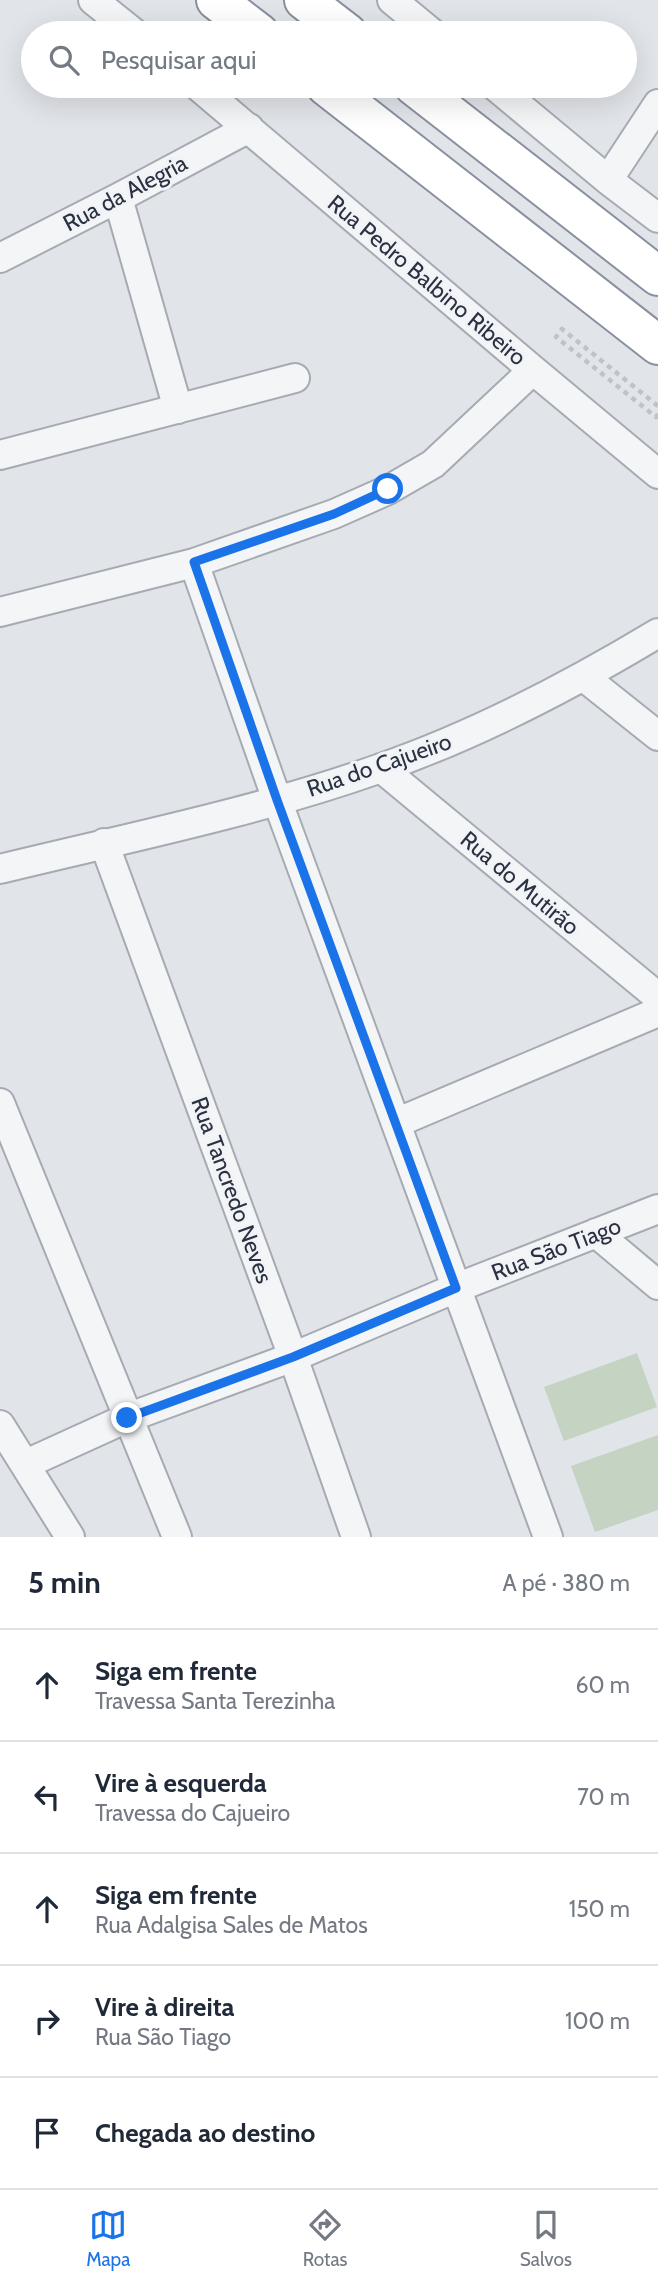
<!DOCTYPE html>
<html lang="pt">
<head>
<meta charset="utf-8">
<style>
  body { margin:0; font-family:Cabin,sans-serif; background:#f6f6f7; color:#1f2937 }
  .stop { position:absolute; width:21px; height:21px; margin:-16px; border:5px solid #1a73e8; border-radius:50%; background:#fff }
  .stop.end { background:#1a73e8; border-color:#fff; box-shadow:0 2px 7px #0008 }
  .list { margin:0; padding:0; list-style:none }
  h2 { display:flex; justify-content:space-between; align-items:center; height:91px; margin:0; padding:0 28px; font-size:30px }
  h2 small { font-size:23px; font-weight:400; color:#747a83 }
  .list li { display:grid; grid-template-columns:46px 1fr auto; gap:21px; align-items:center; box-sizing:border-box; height:112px; padding:0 28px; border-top:2px solid #e0e1e3 }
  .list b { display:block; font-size:26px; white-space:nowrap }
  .list p { margin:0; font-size:23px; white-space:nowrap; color:#747a83 }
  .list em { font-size:23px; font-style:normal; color:#747a83 }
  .icon { flex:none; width:38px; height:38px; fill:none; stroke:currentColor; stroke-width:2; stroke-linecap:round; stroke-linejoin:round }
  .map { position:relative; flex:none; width:658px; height:1537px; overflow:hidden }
  .search { position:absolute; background:#fff; box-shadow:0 7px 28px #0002; left:21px; right:21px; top:21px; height:77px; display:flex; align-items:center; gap:18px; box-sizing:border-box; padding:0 24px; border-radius:38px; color:#747a83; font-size:26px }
  .sheet { height:651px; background:#fff }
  nav { display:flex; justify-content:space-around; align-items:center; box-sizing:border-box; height:98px; border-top:2px solid #e0e1e3; background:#fff; font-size:19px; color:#747a83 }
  nav a { display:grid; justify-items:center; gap:4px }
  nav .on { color:#1a73e8 }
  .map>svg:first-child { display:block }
  .pitch { fill:#c5d3c2 }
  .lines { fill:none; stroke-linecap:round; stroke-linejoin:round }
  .minor-casing { stroke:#a6abb3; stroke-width:32 }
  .highway-casing { stroke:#89909f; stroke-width:42 }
  .path { stroke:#bfc2c7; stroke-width:4.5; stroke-dasharray:5 5; stroke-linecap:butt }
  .minor { stroke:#f4f5f7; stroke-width:28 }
  .highway { stroke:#fff; stroke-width:38 }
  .route { stroke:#1a73e8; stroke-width:9 }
  .labels { text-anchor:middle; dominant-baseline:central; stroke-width:6; stroke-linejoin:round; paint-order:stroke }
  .street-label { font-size:23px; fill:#2a3140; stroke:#f1f3f7 }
</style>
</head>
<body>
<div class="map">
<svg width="658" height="1537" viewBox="0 0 658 1537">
  <rect width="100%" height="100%" fill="#e1e4e9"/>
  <path class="pitch" d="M 637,1353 L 657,1407 L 564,1441 L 544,1387 Z
    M 658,1435 L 658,1510 L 595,1532 L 571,1466 Z"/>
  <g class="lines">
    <defs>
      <path id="minor" d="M 93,0 L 134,33
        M 392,0 L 432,33
        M 198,86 L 533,370 L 658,474
        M 495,86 L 608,180 L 658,218
        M 608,180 L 658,104
        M 118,198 L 178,409
        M 0,258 L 118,198 L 249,128
        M 0,455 L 295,378
        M 194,563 L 277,800 L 548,1537
        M 0,612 L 194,563 L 334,514 L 388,490 L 433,464 L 533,370
        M 584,677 L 658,736
        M 381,768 L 658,997
        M 104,843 L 293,1357 L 356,1537
        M 0,869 C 127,838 257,812 381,768 C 479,734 570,686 658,633
        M 0,1103 L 177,1537
        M 396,1123 L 658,1012
        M 596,1233 L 658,1285
        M 0,1425 L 70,1537
        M 26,1464 L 127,1418 L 293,1357 L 456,1288 L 658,1209"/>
      <path id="highway" d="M 216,0 L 259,33
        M 304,0 L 347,33
        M 326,86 L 658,345
        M 414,86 L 658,276"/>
    </defs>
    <use href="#minor" class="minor-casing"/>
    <use href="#highway" class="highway-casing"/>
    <path class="path" d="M 658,406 L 562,329 L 556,337 L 656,417 L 658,414"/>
    <use href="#minor" class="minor"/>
    <use href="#highway" class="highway"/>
  </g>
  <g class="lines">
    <path class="route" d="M 127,1418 L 293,1357 L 456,1288 L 277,800 L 194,562 L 334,514 L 388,489"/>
  </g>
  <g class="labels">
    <g class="street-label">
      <text transform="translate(125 193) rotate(-28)">Rua da Alegria</text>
      <text transform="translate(427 280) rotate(40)">Rua Pedro Balbino Ribeiro</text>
      <text transform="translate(379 765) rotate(-19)">Rua do Cajueiro</text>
      <text transform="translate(520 883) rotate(40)">Rua do Mutirão</text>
      <text transform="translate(232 1190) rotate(70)">Rua Tancredo Neves</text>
      <text transform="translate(556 1249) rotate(-21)">Rua São Tiago</text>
    </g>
  </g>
</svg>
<div class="stop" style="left:388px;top:489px"></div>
<div class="stop end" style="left:127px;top:1418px"></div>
<div class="search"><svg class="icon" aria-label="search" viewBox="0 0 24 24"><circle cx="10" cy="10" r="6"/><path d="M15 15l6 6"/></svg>Pesquisar aqui</div>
</div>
<section class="sheet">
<h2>5 min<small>A pé · 380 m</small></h2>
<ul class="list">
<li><svg class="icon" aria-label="ahead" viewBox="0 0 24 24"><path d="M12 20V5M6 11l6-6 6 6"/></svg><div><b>Siga em frente</b><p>Travessa Santa Terezinha</p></div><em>60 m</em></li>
<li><svg class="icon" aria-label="left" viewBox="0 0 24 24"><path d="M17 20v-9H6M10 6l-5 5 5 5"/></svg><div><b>Vire à esquerda</b><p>Travessa do Cajueiro</p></div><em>70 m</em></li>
<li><svg class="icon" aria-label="ahead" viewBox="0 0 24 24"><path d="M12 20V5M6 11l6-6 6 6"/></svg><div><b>Siga em frente</b><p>Rua Adalgisa Sales de Matos</p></div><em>150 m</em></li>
<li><svg class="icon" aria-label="right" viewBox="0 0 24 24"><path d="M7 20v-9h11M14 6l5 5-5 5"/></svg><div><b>Vire à direita</b><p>Rua São Tiago</p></div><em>100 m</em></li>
<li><svg class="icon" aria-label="arrive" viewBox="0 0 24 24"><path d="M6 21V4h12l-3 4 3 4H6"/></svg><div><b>Chegada ao destino</b></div></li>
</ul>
</section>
<nav>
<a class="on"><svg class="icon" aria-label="map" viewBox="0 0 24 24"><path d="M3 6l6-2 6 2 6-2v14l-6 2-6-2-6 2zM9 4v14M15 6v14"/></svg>Mapa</a>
<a><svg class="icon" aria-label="directions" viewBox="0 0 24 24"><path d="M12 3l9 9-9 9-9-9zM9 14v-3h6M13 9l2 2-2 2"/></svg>Rotas</a>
<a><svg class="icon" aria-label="saved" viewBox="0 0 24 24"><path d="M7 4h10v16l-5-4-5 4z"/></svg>Salvos</a>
</nav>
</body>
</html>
